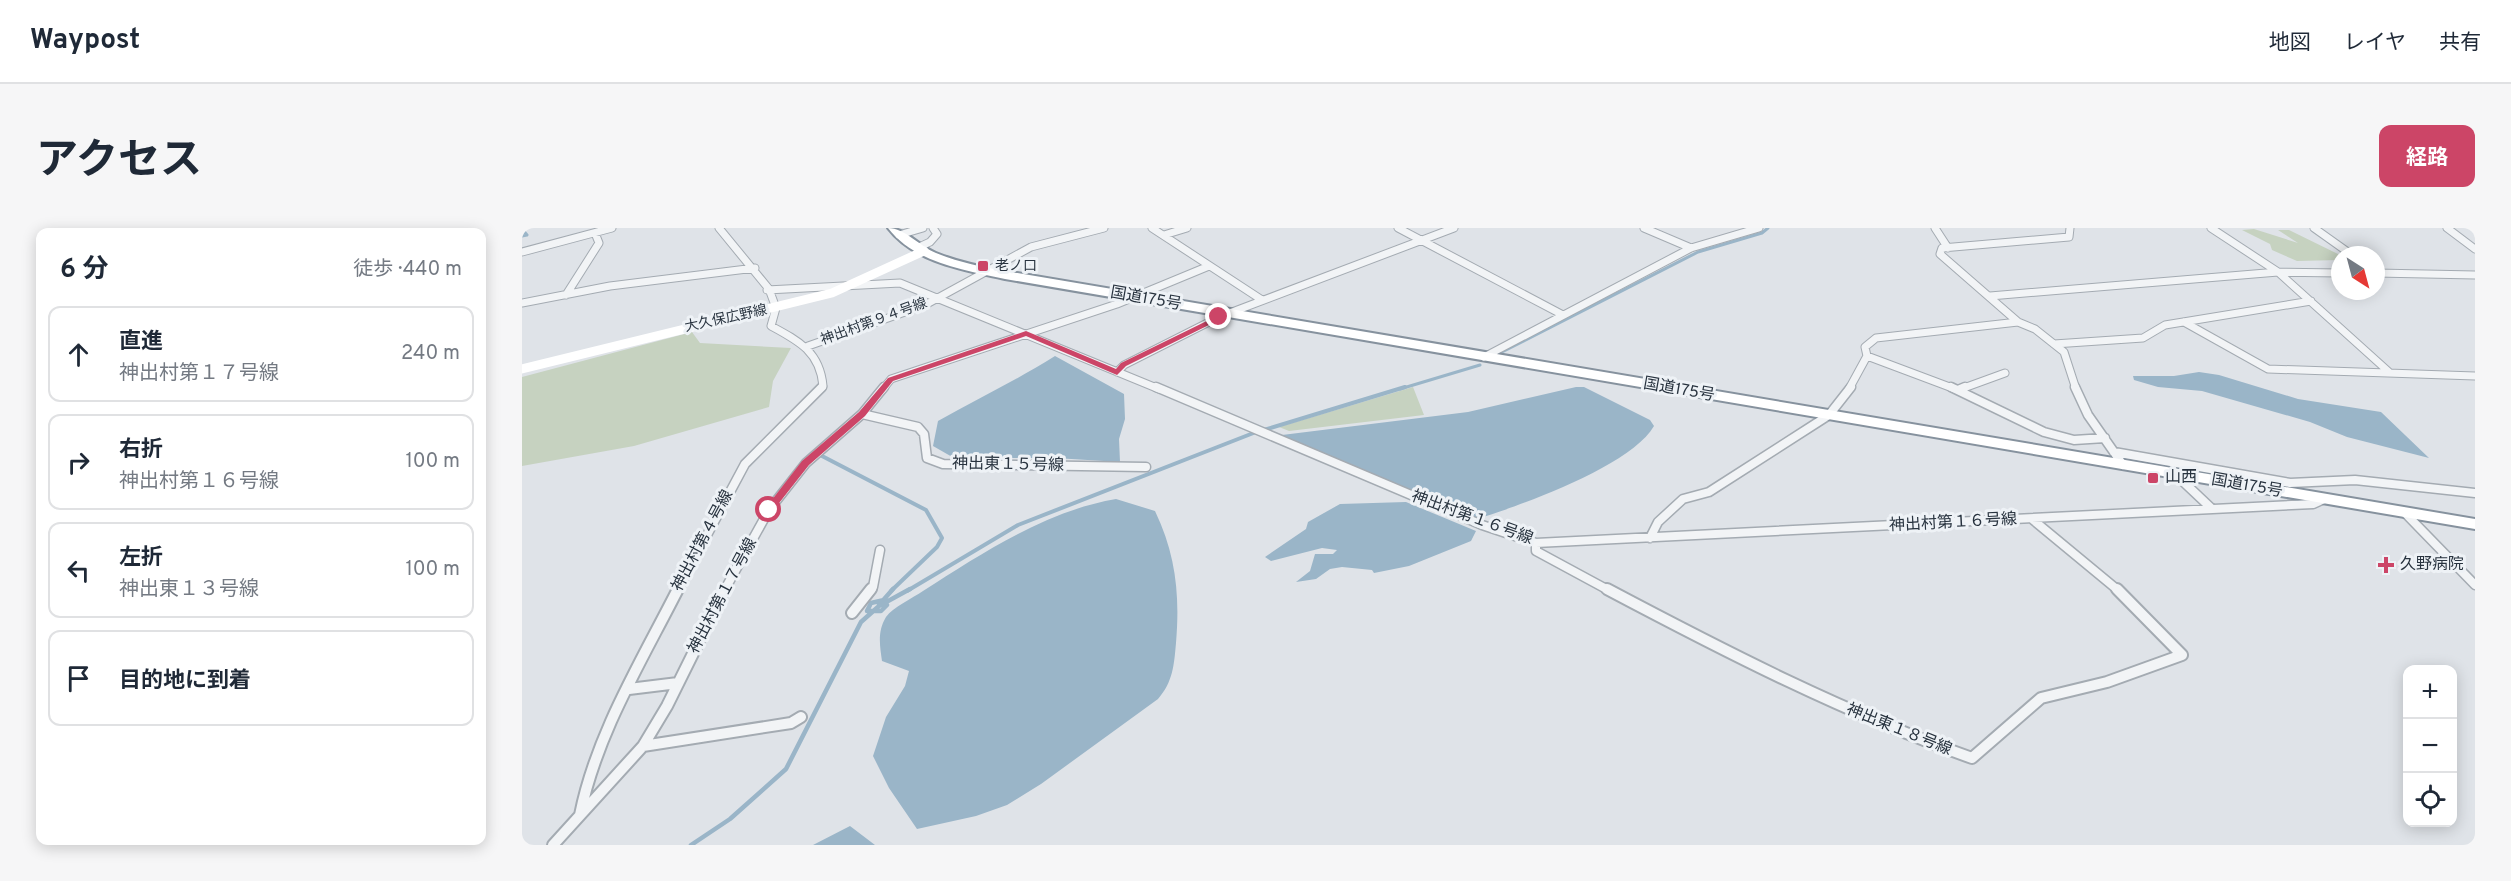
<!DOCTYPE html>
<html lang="ja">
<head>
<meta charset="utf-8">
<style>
  body { margin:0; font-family:Overpass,"Noto Sans JP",sans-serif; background:#f6f6f7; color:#1f2937 }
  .controls { position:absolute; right:18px; bottom:18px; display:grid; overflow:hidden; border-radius:12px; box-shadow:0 3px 15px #0003 }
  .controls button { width:54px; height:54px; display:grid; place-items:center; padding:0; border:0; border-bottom:2px solid #e0e1e3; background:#fff; color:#1f2937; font:30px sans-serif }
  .compass { position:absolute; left:1809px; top:18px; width:54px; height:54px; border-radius:50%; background:#fff; box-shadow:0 3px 15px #0003; rotate:144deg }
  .stop { position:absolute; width:18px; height:18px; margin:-14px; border:4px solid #cc4567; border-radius:50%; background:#fff }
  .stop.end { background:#cc4567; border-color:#fff; box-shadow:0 2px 6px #0008 }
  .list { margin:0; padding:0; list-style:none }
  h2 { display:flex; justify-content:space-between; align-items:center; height:78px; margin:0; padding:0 24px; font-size:26px }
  h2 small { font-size:20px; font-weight:400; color:#747a83 }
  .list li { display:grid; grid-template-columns:39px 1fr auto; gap:18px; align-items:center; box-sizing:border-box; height:96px; margin:0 12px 12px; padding:0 12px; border:2px solid #e0e1e3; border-radius:12px }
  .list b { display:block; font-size:22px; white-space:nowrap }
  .list p { margin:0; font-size:20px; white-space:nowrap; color:#747a83 }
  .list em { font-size:20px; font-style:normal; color:#747a83 }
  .icon { flex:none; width:33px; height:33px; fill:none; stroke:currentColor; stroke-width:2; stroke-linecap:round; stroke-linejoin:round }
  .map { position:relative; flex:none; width:1953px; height:617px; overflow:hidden; border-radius:12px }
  header { display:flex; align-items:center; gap:36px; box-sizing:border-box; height:84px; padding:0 30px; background:#fff; border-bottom:2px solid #e0e1e3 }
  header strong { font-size:28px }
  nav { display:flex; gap:33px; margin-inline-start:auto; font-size:21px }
  .intro { display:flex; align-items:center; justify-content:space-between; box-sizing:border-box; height:144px; padding:0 36px }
  h1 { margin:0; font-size:42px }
  .button { padding:15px 27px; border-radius:12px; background:#cc4567; color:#fff; font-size:21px; font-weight:700 }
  main { display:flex; gap:36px; padding:0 36px }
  aside { flex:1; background:#fff; border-radius:12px; box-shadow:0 3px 15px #0003 }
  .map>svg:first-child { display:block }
  .green { fill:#c6d2c0 }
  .water { fill:#9ab5c8 }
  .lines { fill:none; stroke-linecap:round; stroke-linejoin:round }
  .stream-far2 { stroke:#9ab5c8; stroke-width:3 }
  .stream-far1 { stroke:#9ab5c8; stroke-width:4 }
  .stream { stroke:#9ab5c8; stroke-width:4.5 }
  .street-far2-casing { stroke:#a4abb2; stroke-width:9 }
  .street-far1-casing { stroke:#a4abb2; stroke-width:11 }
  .street-casing { stroke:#a4abb2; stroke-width:14 }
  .highway-casing { stroke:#86929e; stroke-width:4 }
  .street-far2 { stroke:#f2f4f6; stroke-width:7 }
  .street-far1 { stroke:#f2f4f6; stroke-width:8 }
  .street { stroke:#f2f4f6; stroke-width:10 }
  .secondary { stroke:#fff; stroke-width:9 }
  .highway { fill:#fff; fill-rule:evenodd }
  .route { fill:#cc4567 }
  .poi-dot { fill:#cc4567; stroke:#eef2f6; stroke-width:2 }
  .labels { text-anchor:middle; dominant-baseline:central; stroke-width:6; stroke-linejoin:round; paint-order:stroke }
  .far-poi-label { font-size:14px; fill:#28333f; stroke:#eef2f6; text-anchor:start }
  .far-street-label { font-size:14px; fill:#28333f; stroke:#eef2f6 }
  .street-label { font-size:16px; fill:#28333f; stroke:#eef2f6 }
  .poi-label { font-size:16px; fill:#28333f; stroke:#eef2f6; text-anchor:start }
</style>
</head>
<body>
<header>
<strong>Waypost</strong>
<nav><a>地図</a><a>レイヤ</a><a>共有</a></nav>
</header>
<div class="intro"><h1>アクセス</h1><a class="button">経路</a></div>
<main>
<aside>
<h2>6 分<small>徒歩 · 440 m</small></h2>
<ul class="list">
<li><svg class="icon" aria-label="ahead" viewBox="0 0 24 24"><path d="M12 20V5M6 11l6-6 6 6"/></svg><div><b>直進</b><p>神出村第１７号線</p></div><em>240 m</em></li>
<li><svg class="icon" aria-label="right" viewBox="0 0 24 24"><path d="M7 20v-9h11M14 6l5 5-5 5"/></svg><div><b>右折</b><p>神出村第１６号線</p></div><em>100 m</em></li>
<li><svg class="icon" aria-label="left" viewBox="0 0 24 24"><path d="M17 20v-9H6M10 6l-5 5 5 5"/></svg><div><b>左折</b><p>神出東１３号線</p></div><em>100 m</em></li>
<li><svg class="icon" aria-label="arrive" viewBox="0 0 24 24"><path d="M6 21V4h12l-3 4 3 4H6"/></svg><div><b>目的地に到着</b></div></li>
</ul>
</aside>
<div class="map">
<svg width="1953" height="617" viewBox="0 0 1953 617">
  <rect width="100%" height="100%" fill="#dfe3e8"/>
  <path class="green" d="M 1732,1 L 1776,15 L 1756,2 L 1767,2 L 1818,27 L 1818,32 L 1775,33 L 1750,22 L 1748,16 L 1720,2 Z
    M 170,104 L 178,115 L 269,120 L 251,153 L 247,179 L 112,218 L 0,238 L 0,149 Z
    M 891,159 L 902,187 L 767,203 L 757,199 Z"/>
  <path class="water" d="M 533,128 L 602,166 L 603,191 L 597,211 L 598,234 L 533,230 L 432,230 L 411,218 L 416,193 C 455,171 495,152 533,128 Z
    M 1677,144 L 1697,147 L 1776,171 L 1859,184 L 1907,230 L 1825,209 L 1788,194 L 1680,163 L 1636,159 L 1612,152 L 1611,148 L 1652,148 Z
    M 1054,159 L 1062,159 L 1128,192 L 1132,198 C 1109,238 1000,277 955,291 L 760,207 L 946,184 Z
    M 594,271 L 633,283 C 654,327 658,367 654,415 C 652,437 651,454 636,471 L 519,556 L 485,577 L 454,588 L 395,601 L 367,560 L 351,528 L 364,489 L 383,458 L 387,443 L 360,433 C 358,418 355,404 364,389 C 371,379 391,370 401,363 C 460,325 524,283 594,271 Z
    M 884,274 L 954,303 L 949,313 L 887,338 L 852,345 L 850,342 L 820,339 L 808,341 L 794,351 L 774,354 L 788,343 L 793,326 L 811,326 L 815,322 L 800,320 L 749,333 L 743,329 L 784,301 L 786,294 L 818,276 Z
    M 328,598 L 353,617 L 291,617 Z"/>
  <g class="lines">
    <path class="stream-far2" d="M 0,1 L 5,7 L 0,8
      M 974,127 L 1176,24 L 1240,5 L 1246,0
      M 878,161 L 958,137"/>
    <path class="stream-far1" d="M 742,202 L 883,159
      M 300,228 L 404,282 L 420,310 L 415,319 L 369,363
      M 385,363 L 496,297 L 734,204"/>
    <path class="stream" d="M 362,372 L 365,377 L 359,383 L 345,383 L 349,375 Z
      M 357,377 L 371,361
      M 169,617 L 208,591 L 264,541 L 339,394 L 357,378 L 388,361"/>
    <defs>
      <path id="street-far2" d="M 197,0 L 247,61 L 254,80 L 249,98 C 277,113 298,124 301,158 L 298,161
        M 630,0 L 740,72
        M 876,0 L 1041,87
        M 1122,0 L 1169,20
        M 1413,0 L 1426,20
        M 1548,0 L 1547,9 L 1420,20 L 1418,26 L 1496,94 L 1513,101 L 1542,124 L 1554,161
        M 1689,0 L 1756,44 L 1867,144
        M 1792,0 L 1830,27
        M 1925,0 L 1953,21
        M 377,7 L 401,0
        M 642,7 L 665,0
        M 395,20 L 408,14 L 415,6 L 411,0
        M 0,24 L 90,0
        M 1854,45 L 1953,47
        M 245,62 L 378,55 L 637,161
        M 44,67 L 77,15 L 73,5
        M 1468,68 L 1756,44 L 1818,45
        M 0,75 L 88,58 L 233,40
        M 1662,94 L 1746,141 L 1953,148
        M 1532,116 L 1621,110 L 1643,97 L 1789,73
        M 286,118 L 403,77 L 509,19 L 582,0
        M 1345,128 L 1433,161
        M 962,129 L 1169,20 L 1237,0
        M 595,144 L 602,137 L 697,89 L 932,0
        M 361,161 L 369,151 L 595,76 L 687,38
        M 1327,161 L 1345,128 L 1343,119 L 1354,110 L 1496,94
        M 1439,161 L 1483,145"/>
      <path id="street-far1" d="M 634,159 L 960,297 L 1014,315 L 1791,276 L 1802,271
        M 1429,159 L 1522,204 L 1552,212 L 1583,210
        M 1553,159 L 1566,187 L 1601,237
        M 1436,162 L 1443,159
        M 340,186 L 396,199 L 402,206 L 405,230 L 421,236 L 624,239
        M 1592,224 L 1768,255 L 1833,252 L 1953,265
        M 1652,245 L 1689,280
        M 1882,284 L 1953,357
        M 1510,291 L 1597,363
        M 1128,310 L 1136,294 L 1161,271 L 1187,264 L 1307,187 L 1329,159
        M 1014,315 L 1014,323 L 1088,363
        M 155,363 L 223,236 L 300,159
        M 202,363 L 247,282 L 284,235 L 340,186 L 362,159
        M 348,363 L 351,359 L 358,322"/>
      <path id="street" d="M 1085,361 C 1204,424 1323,485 1450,530 L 1519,470 L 1585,454 L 1660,427 L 1595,361
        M 330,385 L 349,361
        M 107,461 L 156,455
        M 121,518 L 269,495 L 279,489
        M 58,587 C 74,507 119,434 156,361
        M 31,617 L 121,518 L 145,478 L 203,361"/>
      <path id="highway" d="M 366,0 C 383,0 397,18 414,25 C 436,34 460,39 483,43 L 1953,291 L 1953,301 L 483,51 C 442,42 393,35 366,0 Z"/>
    </defs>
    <use href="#street-far2" class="street-far2-casing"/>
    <use href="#street-far1" class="street-far1-casing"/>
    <use href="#street" class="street-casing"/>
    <use href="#highway" class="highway-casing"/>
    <use href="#street-far2" class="street-far2"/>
    <use href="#street-far1" class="street-far1"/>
    <use href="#street" class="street"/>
    <path class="secondary" d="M 0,141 L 310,65 L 402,23"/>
    <use href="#highway" class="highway"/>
  </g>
  <path class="route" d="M 697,87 L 699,91 L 604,138 L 595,147 L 504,108 L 371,153 L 343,188 L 287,237 L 250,284 L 242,282 L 280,233 L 337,184 L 366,150 L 504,103 L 594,141 L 599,135 Z"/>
  <g class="poi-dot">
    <rect x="455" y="32" width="12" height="12" rx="3"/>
    <rect x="1625" y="244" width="12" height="12" rx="3"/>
    <path d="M1861 328h6v6h6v6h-6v6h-6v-6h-6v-6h6z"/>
  </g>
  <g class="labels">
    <g class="far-poi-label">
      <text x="473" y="38">老ノ口</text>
    </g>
    <g class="far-street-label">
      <text transform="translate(204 91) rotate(-12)">大久保広野線</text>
      <text transform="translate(352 94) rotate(-20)">神出村第９４号線</text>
    </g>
    <g class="street-label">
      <text transform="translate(624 71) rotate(10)">国道175号</text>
      <text transform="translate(1157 162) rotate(10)">国道175号</text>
      <text transform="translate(486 237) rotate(1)">神出東１５号線</text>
      <text transform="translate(1725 258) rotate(10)">国道175号</text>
      <text transform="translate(950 290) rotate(20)">神出村第１６号線</text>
      <text transform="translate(1431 295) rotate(-3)">神出村第１６号線</text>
      <text transform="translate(181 313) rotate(-62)">神出村第４号線</text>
      <text transform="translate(201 368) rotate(-62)">神出村第１７号線</text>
      <text transform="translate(1377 502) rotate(22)">神出東１８号線</text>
    </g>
    <g class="poi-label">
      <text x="1643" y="250">山西</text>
      <text x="1878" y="337">久野病院</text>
    </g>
  </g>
</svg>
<div class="controls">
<button>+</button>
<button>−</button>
<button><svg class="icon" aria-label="locate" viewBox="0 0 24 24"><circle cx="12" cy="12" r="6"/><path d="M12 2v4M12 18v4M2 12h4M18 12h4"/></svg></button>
</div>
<svg class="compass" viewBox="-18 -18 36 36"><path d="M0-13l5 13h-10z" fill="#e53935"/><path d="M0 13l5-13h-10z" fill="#747a83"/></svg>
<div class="stop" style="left:247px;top:282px"></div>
<div class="stop end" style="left:697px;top:89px"></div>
</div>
</main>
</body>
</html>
